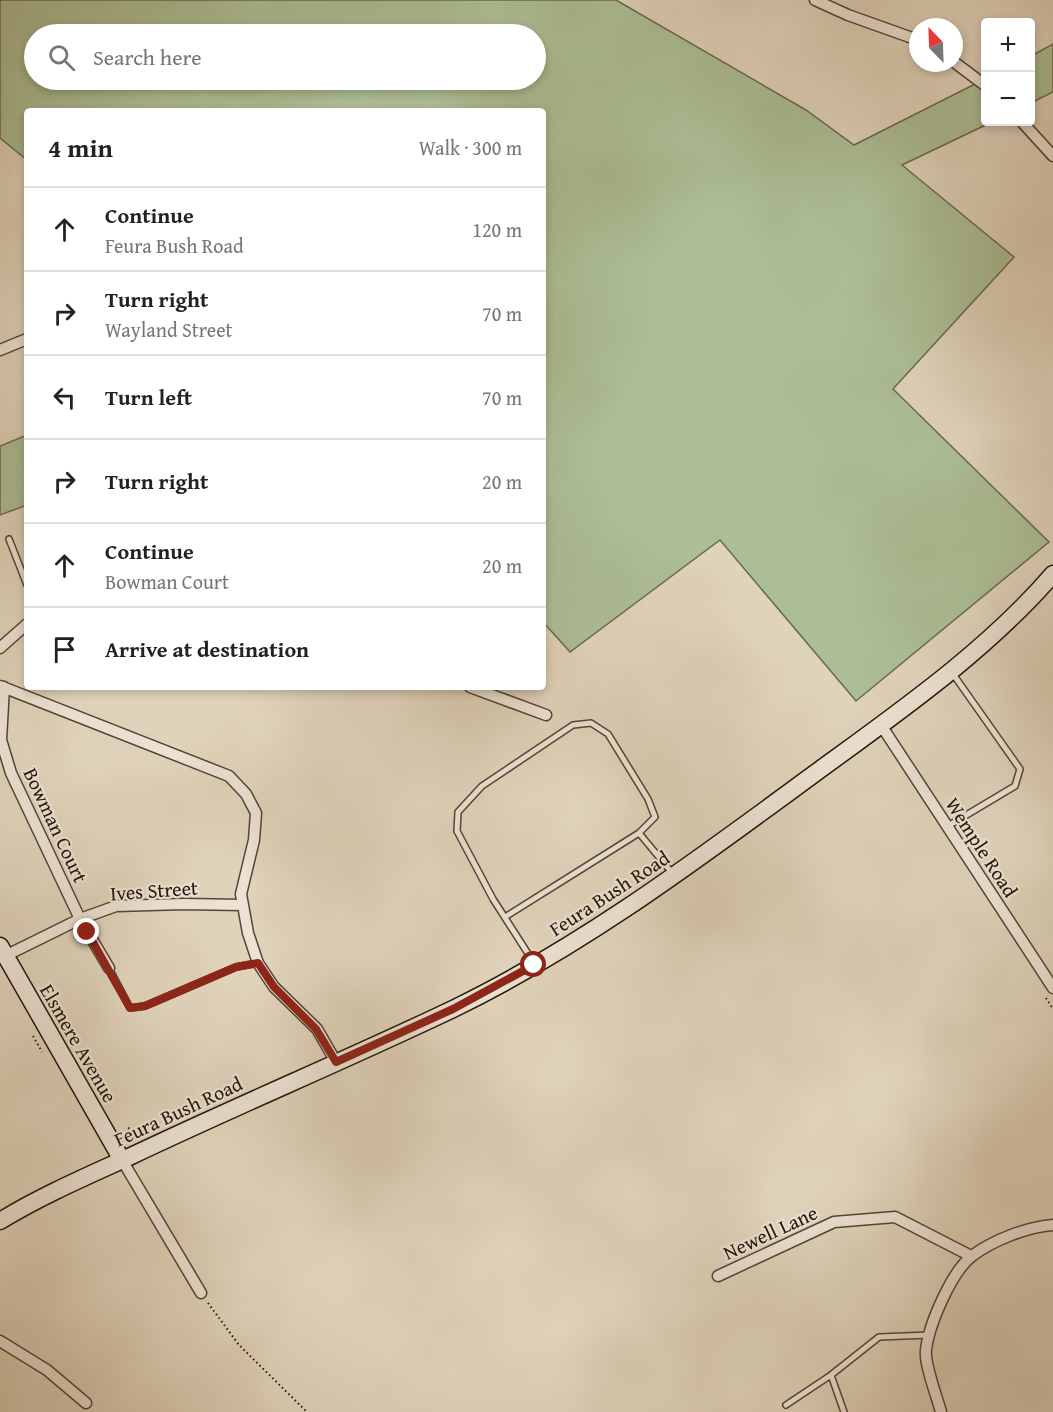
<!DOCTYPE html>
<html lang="en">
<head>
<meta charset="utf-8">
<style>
  body { margin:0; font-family:"Gentium Book Plus",serif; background:#f2f2f2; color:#222 }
  .controls { position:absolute; right:18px; top:18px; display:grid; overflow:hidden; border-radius:6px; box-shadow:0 3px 9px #0003 }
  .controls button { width:54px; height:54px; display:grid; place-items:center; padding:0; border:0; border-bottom:2px solid #e0e0e0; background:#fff; color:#222; font:30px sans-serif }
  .compass { position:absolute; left:909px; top:18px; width:54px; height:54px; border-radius:50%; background:#fff; box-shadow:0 3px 9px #0003; rotate:337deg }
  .stop { position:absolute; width:18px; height:18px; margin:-14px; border:4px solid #8f2418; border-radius:50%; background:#fff }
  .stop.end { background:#8f2418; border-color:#fff; box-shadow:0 2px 6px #0008 }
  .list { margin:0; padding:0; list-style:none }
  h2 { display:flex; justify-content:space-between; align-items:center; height:78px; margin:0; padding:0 24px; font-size:26px }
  h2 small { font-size:20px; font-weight:400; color:#767676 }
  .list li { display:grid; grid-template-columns:39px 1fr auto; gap:18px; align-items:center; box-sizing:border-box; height:84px; padding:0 24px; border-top:2px solid #e0e0e0 }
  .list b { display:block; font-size:22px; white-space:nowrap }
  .list p { margin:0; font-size:20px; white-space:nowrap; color:#767676 }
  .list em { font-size:20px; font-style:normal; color:#767676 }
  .icon { flex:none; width:33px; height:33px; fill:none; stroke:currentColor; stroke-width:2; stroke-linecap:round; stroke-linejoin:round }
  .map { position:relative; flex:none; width:1053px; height:1412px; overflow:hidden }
  .search { position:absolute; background:#fff; box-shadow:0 3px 9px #0003; left:24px; top:24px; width:522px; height:66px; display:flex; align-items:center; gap:15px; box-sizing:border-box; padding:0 21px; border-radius:33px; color:#767676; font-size:22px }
  .panel { position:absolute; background:#fff; box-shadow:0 3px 9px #0003; left:24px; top:108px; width:522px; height:582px; border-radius:6px }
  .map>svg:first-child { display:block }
  .green { fill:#acbe95; stroke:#686a4e; stroke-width:1.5; fill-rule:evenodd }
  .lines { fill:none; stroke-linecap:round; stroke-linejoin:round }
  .service-casing { stroke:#534435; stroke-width:8 }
  .minor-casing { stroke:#534435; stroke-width:13 }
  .secondary-casing { stroke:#241508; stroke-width:19 }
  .path { stroke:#241508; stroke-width:2; stroke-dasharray:1.5 3; stroke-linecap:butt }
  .service { stroke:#ebe2d3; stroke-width:5 }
  .minor { stroke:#ebe2d3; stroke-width:10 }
  .secondary { stroke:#ebe2d3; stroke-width:16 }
  .route { stroke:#8f2418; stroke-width:8 }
  .labels { text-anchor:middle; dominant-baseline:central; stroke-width:4.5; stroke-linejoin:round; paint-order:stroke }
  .street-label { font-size:20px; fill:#241508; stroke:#ebe2d3 }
</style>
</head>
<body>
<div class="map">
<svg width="1053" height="1412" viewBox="0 0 1053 1412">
  <rect width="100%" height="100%" fill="#e0d3bb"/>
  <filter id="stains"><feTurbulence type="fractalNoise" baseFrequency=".00333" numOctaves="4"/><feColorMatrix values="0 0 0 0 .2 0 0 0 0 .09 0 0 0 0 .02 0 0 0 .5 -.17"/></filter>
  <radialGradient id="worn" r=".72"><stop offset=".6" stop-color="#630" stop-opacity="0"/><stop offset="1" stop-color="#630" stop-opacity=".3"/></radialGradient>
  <path class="green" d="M 0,0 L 616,0 L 806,110 L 854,145 L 985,79 L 986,122 L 992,122 L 902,165 L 1014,257 L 893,389 L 1049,542 L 856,701 L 720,540 L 570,652 L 543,622 L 543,111 L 27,111 L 27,160 L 0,138 ZM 34,34 L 536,34 L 536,80 L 34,80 Z
    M 1053,44 L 1053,92 L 1031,103 L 1031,56 Z
    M 27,435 L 27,505 L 0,515 L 0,446 Z"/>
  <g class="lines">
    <defs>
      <path id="service" d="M 9,539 L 27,585
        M 948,826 L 1015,786 L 1020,769 L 953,674
        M 505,917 L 639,833
        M 534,963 L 493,899 L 457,831 L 458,812 L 482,786 L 573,725 L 591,723 L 608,734 L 648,799 L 655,817 L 639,833 L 673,874
        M 109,968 L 130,1008 L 145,1006 L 236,967 L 258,963
        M 831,1375 L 844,1412
        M 786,1405 L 831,1375 L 879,1337 L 930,1335"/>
      <path id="minor" d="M 815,0 L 848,15 L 918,40
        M 954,62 L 986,86
        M 1022,122 L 1053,156
        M 0,350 L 27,339
        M 0,648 L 27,624
        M 0,686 L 229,776 L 246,794 L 256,813 L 254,840 L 241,894 L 248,933 L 258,963 L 274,987 L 317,1029 L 336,1062
        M 4,687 L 1,740 L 11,773 L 80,919 L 109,968
        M 470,687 L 546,715
        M 881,725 L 1053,988
        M 5,956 L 80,919 L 116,906 L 183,904 L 243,905
        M 122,1160 L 201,1293
        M 718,1276 L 834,1222 L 895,1217 L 971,1256
        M 0,1341 L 47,1370 L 86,1403
        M 941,1412 C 937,1397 924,1363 926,1350 C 929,1324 952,1271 972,1256 C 993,1240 1027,1227 1053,1225"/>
      <path id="secondary" d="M 0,946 L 122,1160
        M 0,1221 C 41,1196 85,1177 129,1157 C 236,1106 346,1060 453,1009 C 583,946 698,859 814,774 C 896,714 987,651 1053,574"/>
    </defs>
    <use href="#service" class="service-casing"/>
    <use href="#minor" class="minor-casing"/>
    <use href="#secondary" class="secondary-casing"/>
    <path class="path" d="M 1046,998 L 1053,1009
      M 33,1036 L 42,1052
      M 128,1128 L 132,1130 L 151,1130
      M 208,1303 L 239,1345 L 307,1412"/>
    <use href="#service" class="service"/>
    <use href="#minor" class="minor"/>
    <use href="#secondary" class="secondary"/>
  </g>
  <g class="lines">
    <path class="route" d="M 87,932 L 130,1008 L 145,1006 L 236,967 L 258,963 L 274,987 L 316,1029 L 336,1062 L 453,1009 L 534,965"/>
  </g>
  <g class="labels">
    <g class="street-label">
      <text transform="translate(56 825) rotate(65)">Bowman Court</text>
      <text transform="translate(982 847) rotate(57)">Wemple Road</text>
      <text transform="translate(154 890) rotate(-4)">Ives Street</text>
      <text transform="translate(609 893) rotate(-33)">Feura Bush Road</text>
      <text transform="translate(79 1043) rotate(60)">Elsmere Avenue</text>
      <text transform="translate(178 1111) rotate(-25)">Feura Bush Road</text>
      <text transform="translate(770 1232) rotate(-25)">Newell Lane</text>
    </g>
  </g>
  <rect width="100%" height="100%" filter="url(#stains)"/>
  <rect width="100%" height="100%" fill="url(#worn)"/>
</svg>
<div class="controls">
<button>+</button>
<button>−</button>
</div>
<svg class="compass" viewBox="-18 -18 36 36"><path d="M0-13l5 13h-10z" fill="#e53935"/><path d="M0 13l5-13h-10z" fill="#767676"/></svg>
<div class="stop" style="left:534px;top:965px"></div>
<div class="stop end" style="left:87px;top:932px"></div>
<div class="search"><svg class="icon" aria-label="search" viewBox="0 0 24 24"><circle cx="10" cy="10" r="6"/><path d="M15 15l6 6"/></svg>Search here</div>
<section class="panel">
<h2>4 min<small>Walk · 300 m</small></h2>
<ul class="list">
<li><svg class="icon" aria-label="ahead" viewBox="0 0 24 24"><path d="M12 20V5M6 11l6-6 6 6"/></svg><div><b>Continue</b><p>Feura Bush Road</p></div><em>120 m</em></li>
<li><svg class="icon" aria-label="right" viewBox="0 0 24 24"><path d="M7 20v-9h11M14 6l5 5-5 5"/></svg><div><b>Turn right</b><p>Wayland Street</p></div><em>70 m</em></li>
<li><svg class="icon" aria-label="left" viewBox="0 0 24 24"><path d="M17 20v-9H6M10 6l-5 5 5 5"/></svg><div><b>Turn left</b></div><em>70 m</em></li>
<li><svg class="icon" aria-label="right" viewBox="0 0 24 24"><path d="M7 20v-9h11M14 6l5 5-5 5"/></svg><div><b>Turn right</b></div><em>20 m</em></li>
<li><svg class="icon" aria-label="ahead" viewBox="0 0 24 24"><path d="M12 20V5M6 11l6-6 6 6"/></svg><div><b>Continue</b><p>Bowman Court</p></div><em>20 m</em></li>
<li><svg class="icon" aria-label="arrive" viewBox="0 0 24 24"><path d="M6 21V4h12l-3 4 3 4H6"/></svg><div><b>Arrive at destination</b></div></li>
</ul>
</section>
</div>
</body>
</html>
